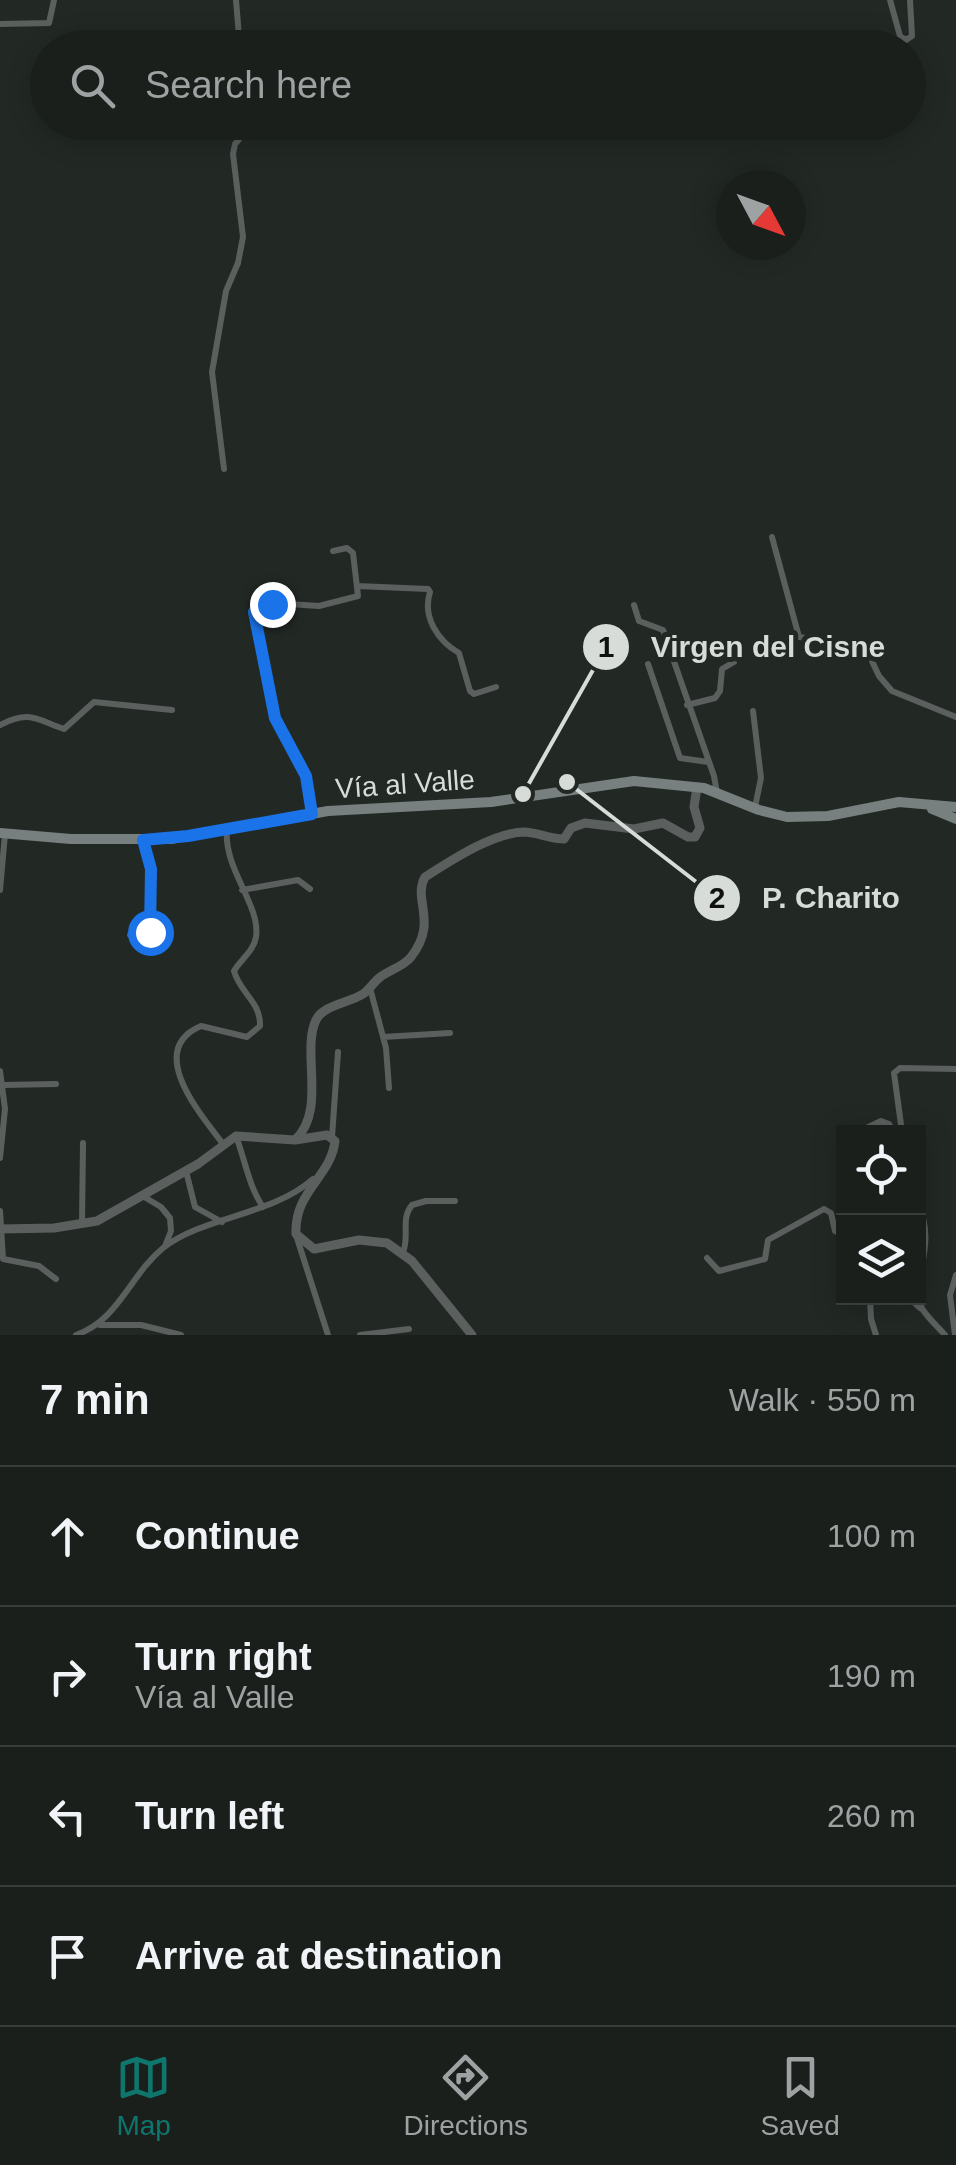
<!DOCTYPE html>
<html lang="en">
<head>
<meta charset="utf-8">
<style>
  body { margin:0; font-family:Arial,sans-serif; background:#232725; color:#f1f3f6 }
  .controls { position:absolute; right:30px; bottom:30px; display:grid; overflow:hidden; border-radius:0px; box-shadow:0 5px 25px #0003 }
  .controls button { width:90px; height:90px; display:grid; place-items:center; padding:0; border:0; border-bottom:2px solid #383d3b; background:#1a1f1c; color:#f1f3f6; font:50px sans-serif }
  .compass { position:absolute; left:716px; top:170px; width:90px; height:90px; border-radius:50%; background:#1a1f1c; box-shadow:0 5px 25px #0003; rotate:131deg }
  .stop { position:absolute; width:30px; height:30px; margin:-22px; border:8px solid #1a73e8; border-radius:50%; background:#fff }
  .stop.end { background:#1a73e8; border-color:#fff; box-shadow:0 2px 10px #0008 }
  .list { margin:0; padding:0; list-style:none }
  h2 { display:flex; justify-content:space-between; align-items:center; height:130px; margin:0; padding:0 40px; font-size:42px }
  h2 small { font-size:32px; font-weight:400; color:#9fa2a3 }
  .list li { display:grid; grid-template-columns:65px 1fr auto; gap:30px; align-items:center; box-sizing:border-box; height:140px; padding:0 40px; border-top:2px solid #383d3b }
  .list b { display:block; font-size:38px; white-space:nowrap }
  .list p { margin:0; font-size:32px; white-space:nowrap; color:#9fa2a3 }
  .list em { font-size:32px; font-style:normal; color:#9fa2a3 }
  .icon { flex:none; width:55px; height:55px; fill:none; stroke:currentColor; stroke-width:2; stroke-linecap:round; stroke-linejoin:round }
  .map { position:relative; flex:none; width:956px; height:1335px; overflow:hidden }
  .search { position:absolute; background:#1a1f1c; box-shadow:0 5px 25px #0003; left:30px; right:30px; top:30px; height:110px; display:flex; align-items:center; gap:25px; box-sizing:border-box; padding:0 35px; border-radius:55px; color:#9fa2a3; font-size:38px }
  .sheet { height:690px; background:#1a1f1c }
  nav { display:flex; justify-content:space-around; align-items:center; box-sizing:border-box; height:140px; border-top:2px solid #383d3b; background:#1a1f1c; font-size:28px; color:#9fa2a3 }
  nav a { display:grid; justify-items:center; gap:5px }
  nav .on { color:#0f766e }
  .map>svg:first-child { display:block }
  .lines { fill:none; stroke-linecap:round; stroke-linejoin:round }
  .minor { stroke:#5b605f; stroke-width:6 }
  .tertiary { stroke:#5b605f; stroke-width:9 }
  .secondary { stroke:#787f7f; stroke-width:10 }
  .route { stroke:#1a73e8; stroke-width:12 }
  .labels { text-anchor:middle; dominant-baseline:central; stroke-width:10; stroke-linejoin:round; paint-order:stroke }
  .street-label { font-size:28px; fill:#d7dcd9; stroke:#222925 }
  .leader { fill:none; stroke:#d7dcd9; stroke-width:4 }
  .callout-dot { fill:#d7dcd9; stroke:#222925; stroke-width:4 }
  .mark-label { font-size:30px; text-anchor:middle; font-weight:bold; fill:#111 }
  .callout-label { font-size:30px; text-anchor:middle; font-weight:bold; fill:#d7dcd9; stroke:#222925; stroke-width:10; stroke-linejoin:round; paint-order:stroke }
</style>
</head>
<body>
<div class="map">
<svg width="956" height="1335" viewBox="0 0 956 1335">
  <rect width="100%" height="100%" fill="#222925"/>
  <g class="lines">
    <path class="minor" d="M 236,0 L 240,48
      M 890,0 L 900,36 L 906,40 L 912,36 L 910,0
      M 0,24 L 49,23 L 54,0
      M 224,469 L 212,372 L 226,291 L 238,263 L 243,237 L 233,154 L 235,144 L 254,122
      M 772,537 L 799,637 L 854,645 L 870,657 L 879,676 L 892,691 L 956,717
      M 357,586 L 428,589 L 430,592 C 422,617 438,641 459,653 L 470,691 L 474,694 L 496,687
      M 634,605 L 639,621 L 663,630 L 714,776 L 717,793
      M 648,664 L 680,758 L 708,762
      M 687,705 L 715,698 L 720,691 L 722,669 L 734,662
      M 753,711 L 761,778 L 755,807
      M 0,725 C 29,710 36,719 64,729 L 94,702 L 172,710
      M 312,813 L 306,776 L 275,718 L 254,612 L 259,602 L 319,606 L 358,596 L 353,553 L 347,548 L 333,551
      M 0,890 L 5,834
      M 242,890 L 298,880 L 310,889
      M 130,935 L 151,932 L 151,869 L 143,840
      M 370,988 L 386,1048 L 389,1088
      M 383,1037 L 450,1033
      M 0,1071 L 5,1109 L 0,1158
      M 4,1085 L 56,1084
      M 858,1132 L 881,1121 L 889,1124 L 894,1132
      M 902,1132 L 894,1073 L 900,1068 L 956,1069
      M 236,1136 C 245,1160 249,1187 263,1207
      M 332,1137 L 338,1052
      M 223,1144 C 202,1116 144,1050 201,1026 L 247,1037 L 260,1026 C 261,1002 240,993 234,971 C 240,960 254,951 256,937 C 261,905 223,869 227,829
      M 186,1171 L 195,1207 L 222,1222
      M 141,1195 L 161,1207 L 170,1218 L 171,1231 L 165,1246
      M 918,1206 C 939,1245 907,1286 923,1310 C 929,1319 938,1327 945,1335
      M 0,1211 L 3,1259 L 39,1266 L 56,1279
      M 82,1224 L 83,1143
      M 296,1235 L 328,1335
      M 403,1252 C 410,1236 400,1219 412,1205 L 426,1201 L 455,1201
      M 707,1258 L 719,1271 L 765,1259 L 768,1240 L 824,1209 L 831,1213 L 835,1231 L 844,1235
      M 870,1298 L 871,1319 L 876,1335
      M 909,1298 L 920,1308
      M 100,1325 L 141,1325 L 181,1335
      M 76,1335 C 120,1319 129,1276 163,1248 C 204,1216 271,1216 313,1179
      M 360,1335 L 409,1329
      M 955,1335 L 950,1295 L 956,1275"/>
    <path class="tertiary" d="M 295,1140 C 327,1111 301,1051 316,1020 C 323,1005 349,1003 363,994 C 369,990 373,983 379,978 C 389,970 403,967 411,957 C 439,921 412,900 425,877 C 452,860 494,832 525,832 C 539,833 551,839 564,839 L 571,828 L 585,823 L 634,829 L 663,823 L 688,837 L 695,837 L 700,828 L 694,807 L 697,787
      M 0,1229 L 54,1228 L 97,1221 L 198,1164 L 236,1136 L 295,1140 L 327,1135 L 335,1141 C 331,1177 294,1191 296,1234 L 314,1249 L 359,1240 L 387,1243 L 412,1261 L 472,1335"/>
    <path class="secondary" d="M 932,809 L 956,819
      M 0,833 L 71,839 L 171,839 L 328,811 L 491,802 L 634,781 L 704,788 L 759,810 L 787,817 L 828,816 L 899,802 L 956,807"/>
  </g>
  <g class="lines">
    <path class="route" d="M 150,932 L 151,869 L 143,840 L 188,836 L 312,814 L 306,776 L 275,718 L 254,612 L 259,602 L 272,604"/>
  </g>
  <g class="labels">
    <g class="street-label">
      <text transform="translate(405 784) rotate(-4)">Vía al Valle</text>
    </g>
  </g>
  <path class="leader" d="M523 794L606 647M567 782L717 898"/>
  <g class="callout-dot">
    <circle cx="523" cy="794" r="10"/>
    <circle cx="567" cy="782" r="10"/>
    <circle cx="606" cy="647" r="25"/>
    <circle cx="717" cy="898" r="25"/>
  </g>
  <g class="mark-label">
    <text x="606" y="657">1</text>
    <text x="717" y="908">2</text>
  </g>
  <g class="callout-label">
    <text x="768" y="657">Virgen del Cisne</text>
    <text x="831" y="908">P. Charito</text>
  </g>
</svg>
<div class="controls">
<button><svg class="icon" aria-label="locate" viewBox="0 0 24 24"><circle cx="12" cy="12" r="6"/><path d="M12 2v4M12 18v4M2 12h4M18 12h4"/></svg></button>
<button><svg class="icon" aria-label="layers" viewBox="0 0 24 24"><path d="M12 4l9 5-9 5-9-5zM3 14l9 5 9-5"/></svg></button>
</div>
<svg class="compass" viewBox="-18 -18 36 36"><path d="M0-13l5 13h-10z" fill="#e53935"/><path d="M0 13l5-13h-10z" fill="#9fa2a3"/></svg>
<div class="stop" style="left:150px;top:932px"></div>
<div class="stop end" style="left:272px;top:604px"></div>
<div class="search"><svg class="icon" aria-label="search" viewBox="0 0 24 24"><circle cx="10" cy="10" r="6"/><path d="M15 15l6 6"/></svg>Search here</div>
</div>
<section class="sheet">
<h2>7 min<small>Walk · 550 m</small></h2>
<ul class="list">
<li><svg class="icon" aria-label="ahead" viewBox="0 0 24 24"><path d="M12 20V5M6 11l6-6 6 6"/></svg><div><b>Continue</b></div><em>100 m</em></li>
<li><svg class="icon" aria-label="right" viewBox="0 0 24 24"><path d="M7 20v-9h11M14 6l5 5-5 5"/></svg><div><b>Turn right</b><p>Vía al Valle</p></div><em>190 m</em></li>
<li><svg class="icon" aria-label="left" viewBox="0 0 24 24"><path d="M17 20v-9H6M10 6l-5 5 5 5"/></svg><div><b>Turn left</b></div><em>260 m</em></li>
<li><svg class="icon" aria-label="arrive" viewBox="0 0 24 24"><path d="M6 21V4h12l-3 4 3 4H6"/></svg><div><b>Arrive at destination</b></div></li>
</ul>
</section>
<nav>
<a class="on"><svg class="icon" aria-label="map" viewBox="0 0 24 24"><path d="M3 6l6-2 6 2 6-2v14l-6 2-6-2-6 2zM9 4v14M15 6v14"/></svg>Map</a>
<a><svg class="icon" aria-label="directions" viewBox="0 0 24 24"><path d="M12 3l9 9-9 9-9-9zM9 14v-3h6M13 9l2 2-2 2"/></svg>Directions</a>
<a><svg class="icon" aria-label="saved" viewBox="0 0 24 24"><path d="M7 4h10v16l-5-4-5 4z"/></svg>Saved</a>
</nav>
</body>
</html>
